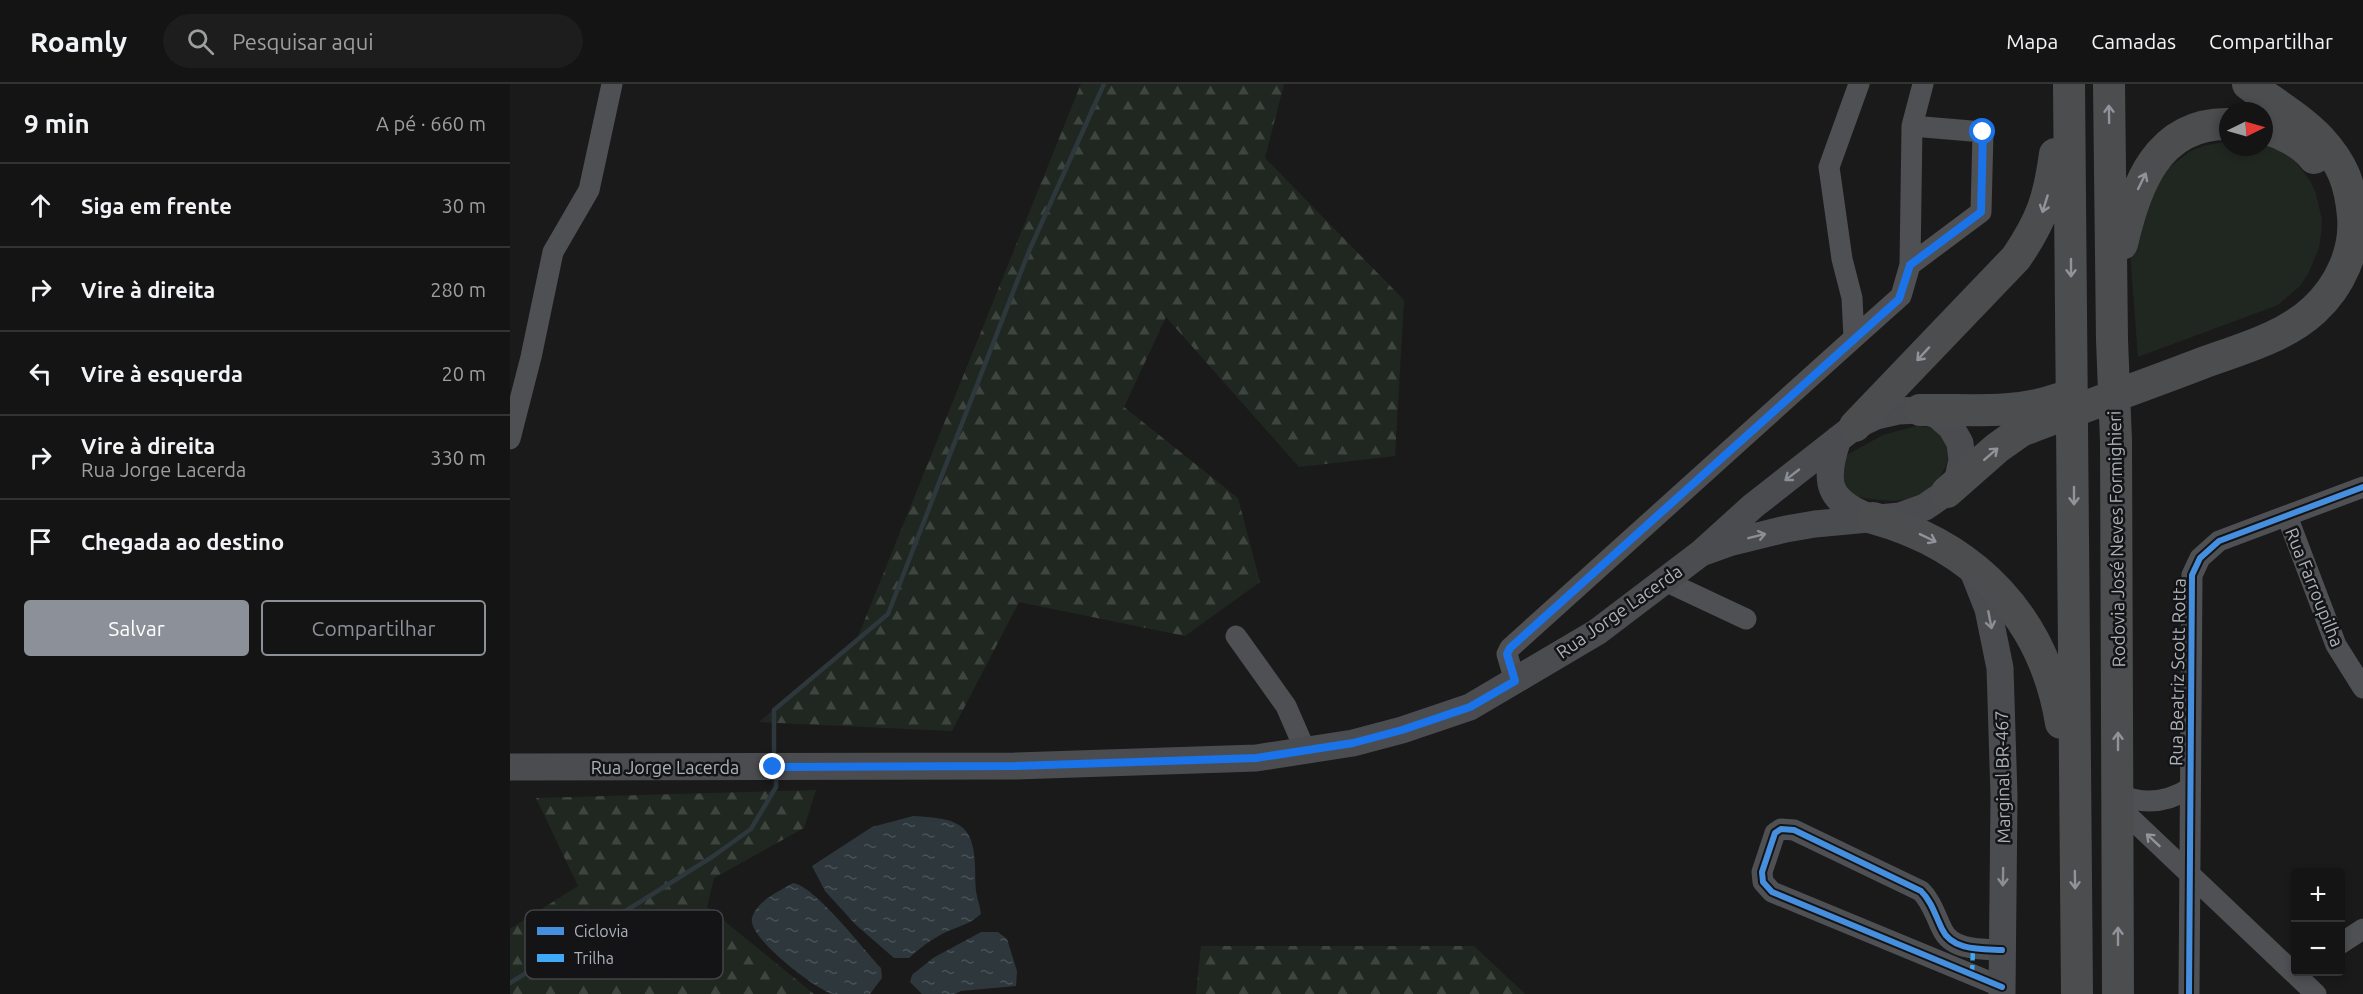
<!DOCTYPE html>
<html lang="pt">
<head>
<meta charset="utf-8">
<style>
  body { margin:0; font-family:Ubuntu,sans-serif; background:#1d1d1d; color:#f1f3f6 }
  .controls { position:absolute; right:18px; bottom:18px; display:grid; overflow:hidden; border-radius:6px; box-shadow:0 3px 9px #0003 }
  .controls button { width:54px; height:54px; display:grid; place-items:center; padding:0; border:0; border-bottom:2px solid #333334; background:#141414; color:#f1f3f6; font:30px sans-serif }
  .compass { position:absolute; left:1709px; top:18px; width:54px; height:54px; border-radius:50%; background:#141414; box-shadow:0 3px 9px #0003; rotate:85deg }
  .stop { position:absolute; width:18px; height:18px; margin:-14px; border:4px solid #1a73e8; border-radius:50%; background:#fff }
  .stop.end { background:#1a73e8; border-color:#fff; box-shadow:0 2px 6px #0008 }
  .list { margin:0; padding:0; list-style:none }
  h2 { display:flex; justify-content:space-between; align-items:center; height:78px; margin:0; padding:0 24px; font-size:26px }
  h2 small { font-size:20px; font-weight:400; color:#9d9ea0 }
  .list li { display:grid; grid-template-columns:39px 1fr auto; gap:18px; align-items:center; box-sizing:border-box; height:84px; padding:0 24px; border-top:2px solid #333334 }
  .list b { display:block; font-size:22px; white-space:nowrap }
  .list p { margin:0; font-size:20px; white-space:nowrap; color:#9d9ea0 }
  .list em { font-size:20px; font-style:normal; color:#9d9ea0 }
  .actions { display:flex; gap:12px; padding:18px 24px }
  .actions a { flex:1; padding:14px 0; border:2px solid #8c9099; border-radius:6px; text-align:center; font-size:21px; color:#8c9099 }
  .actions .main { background:#8c9099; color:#fff }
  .icon { flex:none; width:33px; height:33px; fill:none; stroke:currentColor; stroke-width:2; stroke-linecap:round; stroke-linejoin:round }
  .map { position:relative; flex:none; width:1853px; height:910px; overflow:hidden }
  header { display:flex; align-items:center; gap:36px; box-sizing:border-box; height:84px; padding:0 30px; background:#141414; border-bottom:2px solid #333334 }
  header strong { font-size:28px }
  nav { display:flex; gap:33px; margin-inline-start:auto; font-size:21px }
  .search { width:420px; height:54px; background:#1d1d1d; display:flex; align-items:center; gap:15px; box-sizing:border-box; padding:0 21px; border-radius:33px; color:#9d9ea0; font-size:22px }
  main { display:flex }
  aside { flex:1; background:#141414 }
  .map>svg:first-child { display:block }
  .green { fill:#202720 }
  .forest { fill:url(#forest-firs) }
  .water { fill:url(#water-ripples) }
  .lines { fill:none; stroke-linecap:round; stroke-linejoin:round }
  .stream { stroke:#2d373c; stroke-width:4.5 }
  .minor { stroke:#4e5053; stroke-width:21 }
  .major { stroke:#4b4c4f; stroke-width:27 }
  .highway { stroke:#4c4d4f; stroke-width:32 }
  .quiet { stroke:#3fa9f5; stroke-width:4.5; stroke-dasharray:9 4.5; stroke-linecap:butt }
  .cycleway-casing { stroke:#141416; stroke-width:10 }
  .cycleway { stroke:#468fdf; stroke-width:6 }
  .oneway { stroke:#8f949a }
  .oneway2 { stroke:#8a8e95 }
  .oneway3 { stroke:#90959b }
  .route { stroke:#1a73e8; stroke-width:8 }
  .labels { text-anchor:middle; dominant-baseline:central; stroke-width:5; stroke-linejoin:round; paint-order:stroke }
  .street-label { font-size:18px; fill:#acb2ba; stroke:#141416 }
  .key { fill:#141416; stroke:#424347; stroke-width:1.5 }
  .key-label { font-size:16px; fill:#acb2ba }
</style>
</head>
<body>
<header>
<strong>Roamly</strong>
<div class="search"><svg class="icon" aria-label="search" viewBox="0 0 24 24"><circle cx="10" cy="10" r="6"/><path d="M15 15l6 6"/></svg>Pesquisar aqui</div>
<nav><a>Mapa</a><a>Camadas</a><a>Compartilhar</a></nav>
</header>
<main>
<aside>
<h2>9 min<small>A pé · 660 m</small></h2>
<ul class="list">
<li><svg class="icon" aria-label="ahead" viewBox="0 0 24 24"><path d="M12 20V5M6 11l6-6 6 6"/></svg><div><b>Siga em frente</b></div><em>30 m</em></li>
<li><svg class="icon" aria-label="right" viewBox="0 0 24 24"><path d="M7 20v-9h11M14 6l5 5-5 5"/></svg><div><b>Vire à direita</b></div><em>280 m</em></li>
<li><svg class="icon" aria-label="left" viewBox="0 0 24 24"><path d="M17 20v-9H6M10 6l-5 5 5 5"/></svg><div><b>Vire à esquerda</b></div><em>20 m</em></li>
<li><svg class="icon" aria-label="right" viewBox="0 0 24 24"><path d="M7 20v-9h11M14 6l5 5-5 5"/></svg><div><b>Vire à direita</b><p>Rua Jorge Lacerda</p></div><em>330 m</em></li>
<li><svg class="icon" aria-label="arrive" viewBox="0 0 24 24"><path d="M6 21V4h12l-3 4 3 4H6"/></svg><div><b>Chegada ao destino</b></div></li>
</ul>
<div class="actions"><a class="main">Salvar</a><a>Compartilhar</a></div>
</aside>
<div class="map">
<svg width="1853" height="910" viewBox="0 0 1853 910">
  <defs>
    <pattern id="forest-firs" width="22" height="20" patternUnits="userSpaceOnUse" patternTransform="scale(1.5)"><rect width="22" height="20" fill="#202720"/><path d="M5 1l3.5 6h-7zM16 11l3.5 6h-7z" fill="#3e443e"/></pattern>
    <pattern id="water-ripples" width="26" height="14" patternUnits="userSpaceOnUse" patternTransform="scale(1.5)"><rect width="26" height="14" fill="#2d373c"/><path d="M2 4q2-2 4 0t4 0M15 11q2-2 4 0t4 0" fill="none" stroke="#495256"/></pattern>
  </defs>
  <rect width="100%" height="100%" fill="#1a1a1a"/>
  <path class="green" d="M 1718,57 L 1718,63 L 1754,63 L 1754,60 L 1775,68 L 1785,77 L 1801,98 L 1806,110 L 1812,136 L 1811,150 L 1809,164 L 1798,190 L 1790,202 L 1768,221 L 1628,273 L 1620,168 L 1623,151 L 1655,87 L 1679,68 L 1693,62 Z
    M 1406,342 C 1458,343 1441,401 1402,414 C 1383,420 1362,415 1343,412 C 1332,400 1332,388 1335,372 L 1373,351 Z"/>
  <path class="forest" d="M 571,0 L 774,0 L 755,74 L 894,216 L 885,372 L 789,383 L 656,233 L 614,323 L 728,414 L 750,498 L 675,552 L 509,518 L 442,647 L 249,638 L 347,555 Z
    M 306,706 L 294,744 L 204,794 L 197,823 L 304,910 L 0,910 L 0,845 L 68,802 L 26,714 Z
    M 691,862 L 964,862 L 1015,910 L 686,910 Z"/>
  <path class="water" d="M 403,732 C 417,733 436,733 449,741 C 469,753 464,787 466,807 C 467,814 470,822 471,830 C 461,839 451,842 438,847 C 423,854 411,863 399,874 L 384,874 L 346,841 L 315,807 L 302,782 L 362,743 Z
    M 283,799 C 305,802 353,865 371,884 L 372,894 L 360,910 C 349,910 333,910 323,910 C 305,905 237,853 242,834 C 247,817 269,807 283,799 Z
    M 471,848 L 488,848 L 497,855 L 507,887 L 506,902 L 451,907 L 445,910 L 412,910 L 400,898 L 402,891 L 423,874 Z"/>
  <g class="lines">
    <path class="stream" d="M 264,673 L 264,626 L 378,530 L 519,167 L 594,0
      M 0,899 L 202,773 L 241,745 L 266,703 L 266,690"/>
    <path class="minor" d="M 1400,181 L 1471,128 L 1473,48 L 1402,42
      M 1344,254 L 1391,212 L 1400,181 L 1402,42 L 1413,0
      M 0,355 L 21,273 L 43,168 L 79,106 L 102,0
      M 1777,432 L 1826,561 L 1853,604
      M 1155,497 L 1236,535
      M 726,552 L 776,622 L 796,668
      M 1005,597 L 997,570 L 1000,564 L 1344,254 L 1342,214 L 1332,175 L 1319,83 L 1349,0
      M 1608,710 C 1633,721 1657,719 1680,704
      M 1608,722 L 1806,910
      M 1830,860 L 1853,845
      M 1492,866 C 1471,865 1442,867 1432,845 C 1425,831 1422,818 1411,807 L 1284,746 L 1271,745 L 1265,749 L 1252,788 L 1253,798 L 1262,808 L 1492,903
      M 1679,910 L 1682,491 L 1690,474 L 1709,457 L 1853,403"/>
    <path class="major" d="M 1328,355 C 1313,399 1317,417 1362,434
      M 1461,482 L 1478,525 L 1490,584 L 1494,712 L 1492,910
      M 0,683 L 505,682 L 746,674 L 843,659 L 892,646 L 960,623 L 1087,548 L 1191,469 L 1243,422 L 1345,342 L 1366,332 L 1388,327 L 1410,326 L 1427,331 L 1441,343 L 1450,359 L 1452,376 L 1448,394 L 1437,408 L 1415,423 L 1390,432 L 1305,440 L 1276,445 L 1219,459 L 1191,469"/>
    <path class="highway" d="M 1559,0 L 1567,910
      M 1599,0 L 1602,256 L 1606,357 L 1608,910
      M 1754,44 C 1771,49 1793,59 1804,74
      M 1612,160 C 1625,103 1647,39 1718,40
      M 1410,326 C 1456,325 1504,331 1548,315
      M 1345,342 L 1506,174 C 1532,136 1539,114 1545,70
      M 1437,408 L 1487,364 L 1511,347 C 1570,324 1630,303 1690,280 C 1728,266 1774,254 1804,226 C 1830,202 1846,167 1843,132 C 1840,99 1833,80 1810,55 C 1789,33 1762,18 1738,0
      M 1363,434 C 1465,462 1534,534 1551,639"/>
    <path class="quiet" d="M 1462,890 L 1463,865"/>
    <defs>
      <path id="cycleway" d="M 1492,866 C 1471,865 1442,867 1432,845 C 1425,831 1422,818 1411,807 L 1284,746 L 1271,745 L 1265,749 L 1252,788 L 1253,798 L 1262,808 L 1492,903
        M 1679,910 L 1682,491 L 1690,474 L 1709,457 L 1853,403"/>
    </defs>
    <use href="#cycleway" class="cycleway-casing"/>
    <use href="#cycleway" class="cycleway"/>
  </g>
  <defs><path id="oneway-shaft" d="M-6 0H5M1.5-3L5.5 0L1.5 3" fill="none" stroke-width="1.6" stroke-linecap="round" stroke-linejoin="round" transform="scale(1.5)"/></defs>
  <g class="oneway">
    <use href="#oneway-shaft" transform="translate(1599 30) rotate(-91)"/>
    <use href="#oneway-shaft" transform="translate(1632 97) rotate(-64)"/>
    <use href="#oneway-shaft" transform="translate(1535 120) rotate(107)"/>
    <use href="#oneway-shaft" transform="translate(1561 184) rotate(90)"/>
    <use href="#oneway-shaft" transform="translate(1413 270) rotate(133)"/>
    <use href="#oneway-shaft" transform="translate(1481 370) rotate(-41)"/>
    <use href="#oneway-shaft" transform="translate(1564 412) rotate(90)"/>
    <use href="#oneway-shaft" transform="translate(1418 454) rotate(26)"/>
    <use href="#oneway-shaft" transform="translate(1608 657) rotate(-90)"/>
    <use href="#oneway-shaft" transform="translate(1565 796) rotate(89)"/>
    <use href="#oneway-shaft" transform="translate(1608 852) rotate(-90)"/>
  </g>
  <g class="oneway2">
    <use href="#oneway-shaft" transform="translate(1282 391) rotate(142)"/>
    <use href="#oneway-shaft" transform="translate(1247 452) rotate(-14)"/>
    <use href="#oneway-shaft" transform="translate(1480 536) rotate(79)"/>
    <use href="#oneway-shaft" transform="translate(1493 793) rotate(91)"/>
  </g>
  <use class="oneway3" href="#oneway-shaft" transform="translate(1643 756) rotate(-137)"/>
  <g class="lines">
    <path class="route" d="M 263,683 L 505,682 L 746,674 L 843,659 L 892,646 L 960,623 L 1005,597 L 997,570 L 1000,564 L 1389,215 L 1400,181 L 1471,128 L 1473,48"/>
  </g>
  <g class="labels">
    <g class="street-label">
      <text transform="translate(1606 455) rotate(-91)">Rodovia José Neves Formighieri</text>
      <text transform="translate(1805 503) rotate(68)">Rua Farroupilha</text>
      <text transform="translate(1109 527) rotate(-35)">Rua Jorge Lacerda</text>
      <text transform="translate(1667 588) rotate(-89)">Rua Beatriz Scott Rotta</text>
      <text x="155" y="683">Rua Jorge Lacerda</text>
      <text transform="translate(1492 693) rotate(-91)">Marginal BR-467</text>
    </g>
  </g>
  <rect x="15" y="826" width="198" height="69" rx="9" class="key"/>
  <rect x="27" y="843" width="27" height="8" fill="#468fdf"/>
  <rect x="27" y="870" width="27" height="8" fill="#3fa9f5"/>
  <g class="key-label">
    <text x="64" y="853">Ciclovia</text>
    <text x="64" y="880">Trilha</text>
  </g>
</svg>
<div class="controls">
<button>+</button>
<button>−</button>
</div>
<svg class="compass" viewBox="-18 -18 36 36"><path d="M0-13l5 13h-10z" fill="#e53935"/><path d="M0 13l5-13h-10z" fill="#9d9ea0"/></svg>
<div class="stop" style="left:1473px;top:48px"></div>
<div class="stop end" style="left:263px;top:683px"></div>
</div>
</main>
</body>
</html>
